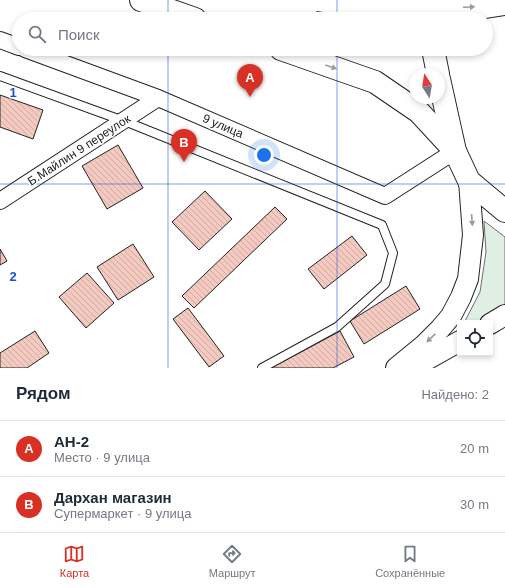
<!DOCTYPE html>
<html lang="ru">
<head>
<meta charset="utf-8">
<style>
  body { margin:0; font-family:Arial,sans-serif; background:#f2f2f3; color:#1f2937 }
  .controls { position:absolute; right:12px; bottom:12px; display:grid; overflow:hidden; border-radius:0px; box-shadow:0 2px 6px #0003 }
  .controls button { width:36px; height:36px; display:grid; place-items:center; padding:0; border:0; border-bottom:1px solid #e0e1e3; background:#fff; color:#1f2937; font:20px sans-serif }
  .compass { position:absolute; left:409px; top:68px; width:36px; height:36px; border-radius:50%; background:#fff; box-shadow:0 2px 6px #0003; rotate:348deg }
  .you { position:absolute; left:264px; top:155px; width:14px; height:14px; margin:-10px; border:3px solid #fff; border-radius:50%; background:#1a73e8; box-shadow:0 0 0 6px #1a73e833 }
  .badge { display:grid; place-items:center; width:26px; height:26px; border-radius:50%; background:#d93025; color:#fff; font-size:13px; font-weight:700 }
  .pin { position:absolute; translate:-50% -33px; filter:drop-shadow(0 1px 2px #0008) }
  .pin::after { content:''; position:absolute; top:21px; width:14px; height:12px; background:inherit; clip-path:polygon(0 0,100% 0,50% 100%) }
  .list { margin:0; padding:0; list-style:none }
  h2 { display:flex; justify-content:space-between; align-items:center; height:52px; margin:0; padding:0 16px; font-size:17px }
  h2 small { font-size:13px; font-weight:400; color:#747a83 }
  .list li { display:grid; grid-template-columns:26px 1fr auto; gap:12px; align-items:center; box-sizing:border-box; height:56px; padding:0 16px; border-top:1px solid #e0e1e3 }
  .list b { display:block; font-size:15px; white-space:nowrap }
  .list p { margin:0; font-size:13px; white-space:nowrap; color:#747a83 }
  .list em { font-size:13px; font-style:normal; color:#747a83 }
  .icon { flex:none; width:22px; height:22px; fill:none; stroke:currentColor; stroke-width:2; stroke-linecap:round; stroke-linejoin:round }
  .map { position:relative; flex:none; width:505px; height:368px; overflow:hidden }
  .search { position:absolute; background:#fff; box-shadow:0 2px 6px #0003; left:12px; right:12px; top:12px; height:44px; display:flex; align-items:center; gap:10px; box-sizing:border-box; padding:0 14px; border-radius:22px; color:#747a83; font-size:15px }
  .sheet { height:164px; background:#fff }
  nav { display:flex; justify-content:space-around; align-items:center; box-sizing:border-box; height:56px; border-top:1px solid #e0e1e3; background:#fff; font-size:11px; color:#747a83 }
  nav a { display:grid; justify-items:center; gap:2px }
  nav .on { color:#d93025 }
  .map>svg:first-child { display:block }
  .grass { fill:#e0efe3; stroke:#6f6f6f }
  .building { fill:url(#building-back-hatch); stroke:#222 }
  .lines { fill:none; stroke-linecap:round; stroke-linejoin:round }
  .service-casing { stroke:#222; stroke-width:10 }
  .minor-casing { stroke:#222; stroke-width:18 }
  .tertiary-casing { stroke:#222; stroke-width:22 }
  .primary-casing { stroke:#222; stroke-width:24 }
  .trunk-casing { stroke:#222; stroke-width:24 }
  .service { stroke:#fff; stroke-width:8 }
  .minor { stroke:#fff; stroke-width:16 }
  .tertiary { stroke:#fff; stroke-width:20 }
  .primary { stroke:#fff; stroke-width:22 }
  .trunk { stroke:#fff; stroke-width:22 }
  .trunk-bridge-casing { stroke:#222; stroke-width:24; stroke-linecap:butt }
  .trunk-bridge { stroke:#fff; stroke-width:22 }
  .oneway { fill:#9c9c9c }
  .grid { fill:none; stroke:#1d4ed8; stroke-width:1; stroke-opacity:0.55 }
  .labels { text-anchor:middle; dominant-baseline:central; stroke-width:3; stroke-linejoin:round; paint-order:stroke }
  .street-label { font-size:12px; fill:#222; stroke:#fff }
  .grid-label { font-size:13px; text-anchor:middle; font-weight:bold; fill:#1d4ed8; stroke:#fff; stroke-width:3; stroke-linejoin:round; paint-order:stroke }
</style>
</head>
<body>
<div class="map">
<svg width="505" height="368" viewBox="0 0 505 368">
  <defs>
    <pattern id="building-back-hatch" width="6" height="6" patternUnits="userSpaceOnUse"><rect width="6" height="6" fill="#f3c9c0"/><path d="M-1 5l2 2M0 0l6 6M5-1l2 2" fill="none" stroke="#d0aca5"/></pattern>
  </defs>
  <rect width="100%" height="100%" fill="#fff"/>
  <path class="grass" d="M 484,221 L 505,237 L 505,319 L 490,323 L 464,323 L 480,292 L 486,252 Z"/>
  <path class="building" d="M 0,95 L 43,110 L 33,139 L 0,127 Z
    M 118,145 L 143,188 L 107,209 L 82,166 Z
    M 205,191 L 232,219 L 199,250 L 172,222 Z
    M 275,207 L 287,219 L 194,308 L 182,296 Z
    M 352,236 L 367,255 L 324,289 L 308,269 Z
    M 133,244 L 154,277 L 118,300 L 97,267 Z
    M 0,249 L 7,261 L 0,265 Z
    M 87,273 L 114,303 L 86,328 L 59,297 Z
    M 406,286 L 420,309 L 364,344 L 350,321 Z
    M 188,308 L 224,356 L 209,367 L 173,319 Z
    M 35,331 L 49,353 L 27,368 L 0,368 L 0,353 Z
    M 340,331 L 354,357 L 333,368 L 271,368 Z"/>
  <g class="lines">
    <defs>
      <path id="service" d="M 0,76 L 132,124 L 382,225 L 393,253 L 385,284 L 337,327 L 262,368"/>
      <path id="minor" d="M 0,40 L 19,47
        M 25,49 L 158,98 L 385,196 L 455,151
        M 0,201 L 158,98"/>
      <path id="tertiary" d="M 490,324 L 505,315
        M 396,368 L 424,345 L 440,329 L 451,316 L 461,297 L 468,279 L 473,235 L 469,181
        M 412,368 L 460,341"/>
      <path id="primary" d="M 433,49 L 438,74
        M 439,79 L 455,151 L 469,181 L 505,211"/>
      <path id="trunk" d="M 141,0 L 195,19
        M 281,49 L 375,82 L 419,112 L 455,151"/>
    </defs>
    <use href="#service" class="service-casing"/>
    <use href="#minor" class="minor-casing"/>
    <use href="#tertiary" class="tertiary-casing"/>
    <use href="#primary" class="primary-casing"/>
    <use href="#trunk" class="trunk-casing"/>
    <use href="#service" class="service"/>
    <use href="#minor" class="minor"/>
    <use href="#tertiary" class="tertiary"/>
    <use href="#primary" class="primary"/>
    <use href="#trunk" class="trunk"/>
    <defs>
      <path id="trunk-bridge" d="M 318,0 L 386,10 L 484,7 L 505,4"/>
    </defs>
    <use href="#trunk-bridge" class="trunk-bridge-casing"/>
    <use href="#trunk-bridge" class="trunk-bridge"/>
  </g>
  <defs><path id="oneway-solid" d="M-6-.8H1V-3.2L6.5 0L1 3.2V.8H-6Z"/></defs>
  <g class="oneway">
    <use href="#oneway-solid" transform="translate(469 7) rotate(-2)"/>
    <use href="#oneway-solid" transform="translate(331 67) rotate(19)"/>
    <use href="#oneway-solid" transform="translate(472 220) rotate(86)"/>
    <use href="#oneway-solid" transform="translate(431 338) rotate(137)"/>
  </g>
  <path class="grid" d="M 168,0 L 168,19M 337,0 L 337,19M 168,49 L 168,368M 337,49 L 337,368M 0,184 L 505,184"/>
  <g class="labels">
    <g class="street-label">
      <text transform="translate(223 126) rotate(23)">9 улица</text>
      <text transform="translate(79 150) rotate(-33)">Б.Майлин 9 переулок</text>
    </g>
  </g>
  <g class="grid-label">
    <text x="13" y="97">1</text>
    <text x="13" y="281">2</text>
  </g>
</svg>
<div class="controls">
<button><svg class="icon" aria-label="locate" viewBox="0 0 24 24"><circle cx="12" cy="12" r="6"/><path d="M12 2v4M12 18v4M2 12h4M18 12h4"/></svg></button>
</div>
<svg class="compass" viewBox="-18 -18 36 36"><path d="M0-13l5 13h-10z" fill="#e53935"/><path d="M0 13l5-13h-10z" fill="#747a83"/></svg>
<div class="you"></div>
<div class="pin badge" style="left:250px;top:97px">A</div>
<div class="pin badge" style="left:184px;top:162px">B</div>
<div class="search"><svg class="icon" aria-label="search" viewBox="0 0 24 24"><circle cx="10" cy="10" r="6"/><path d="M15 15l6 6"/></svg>Поиск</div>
</div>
<section class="sheet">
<h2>Рядом<small>Найдено: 2</small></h2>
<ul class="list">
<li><span class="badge">A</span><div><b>АН-2</b><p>Место · 9 улица</p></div><em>20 m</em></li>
<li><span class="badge">B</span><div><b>Дархан магазин</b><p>Супермаркет · 9 улица</p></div><em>30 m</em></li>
</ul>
</section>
<nav>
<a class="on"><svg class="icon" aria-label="map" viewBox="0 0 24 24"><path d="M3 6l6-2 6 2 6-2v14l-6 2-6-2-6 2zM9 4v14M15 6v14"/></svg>Карта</a>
<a><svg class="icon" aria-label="directions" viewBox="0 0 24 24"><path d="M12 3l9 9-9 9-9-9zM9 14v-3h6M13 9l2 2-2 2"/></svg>Маршрут</a>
<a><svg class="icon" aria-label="saved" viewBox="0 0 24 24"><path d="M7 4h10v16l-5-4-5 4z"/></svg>Сохранённые</a>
</nav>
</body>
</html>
